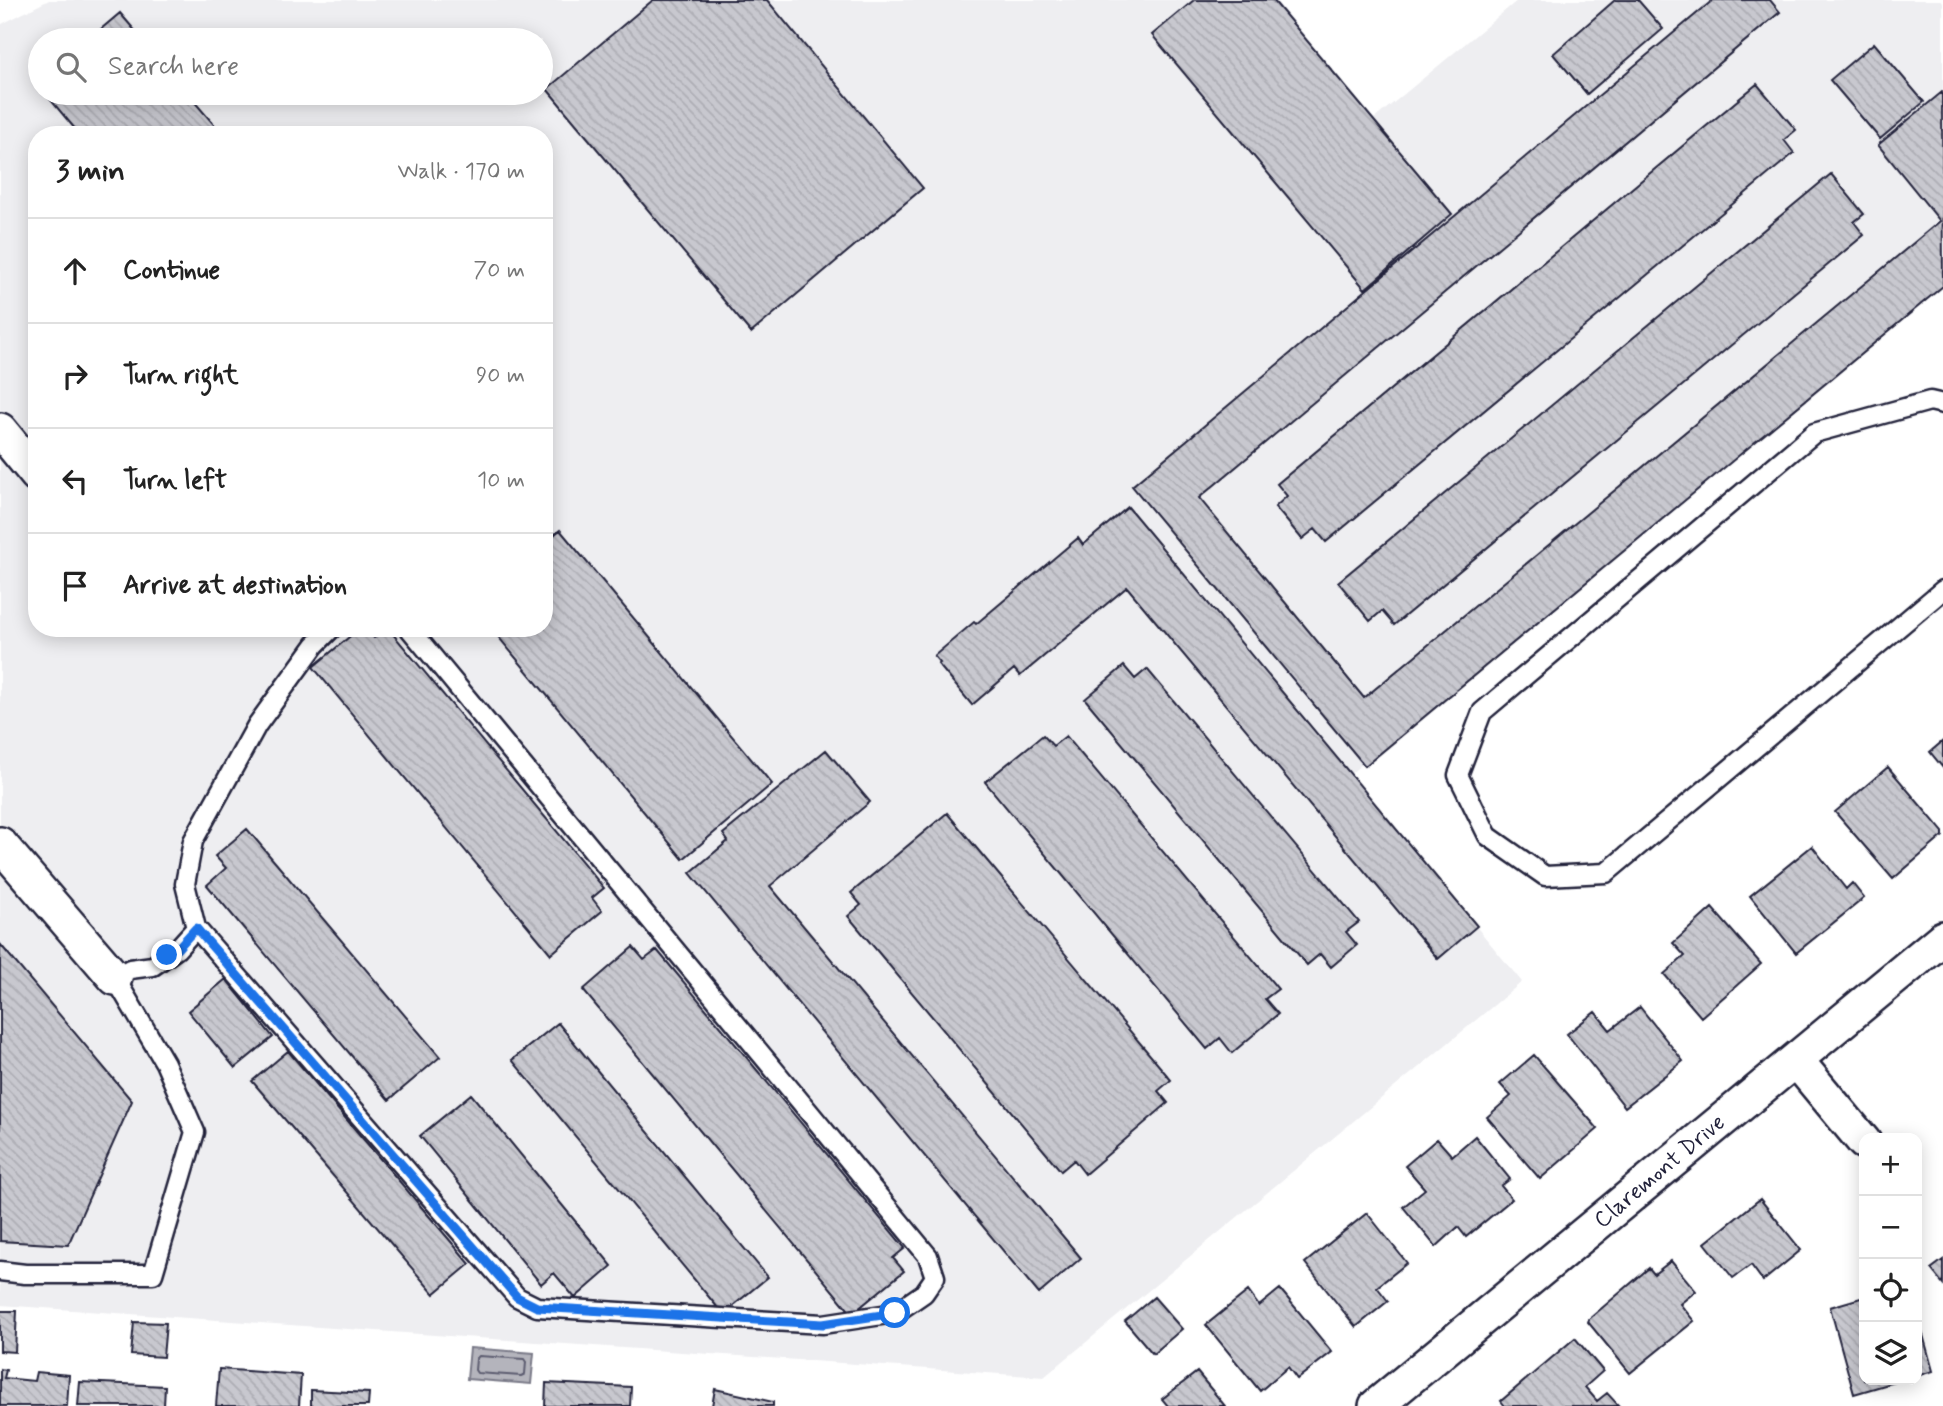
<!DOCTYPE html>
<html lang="en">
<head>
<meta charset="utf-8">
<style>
  body { margin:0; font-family:Mynerve,sans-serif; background:#f6f6f6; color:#222 }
  .controls { position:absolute; right:21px; bottom:21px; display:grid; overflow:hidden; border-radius:14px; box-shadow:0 4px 18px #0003 }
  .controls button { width:63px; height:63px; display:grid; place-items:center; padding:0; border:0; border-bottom:2px solid #e0e0e0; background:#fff; color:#222; font:35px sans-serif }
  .stop { position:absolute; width:21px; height:21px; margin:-16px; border:5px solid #1a73e8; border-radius:50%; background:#fff }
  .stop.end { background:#1a73e8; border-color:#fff; box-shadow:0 2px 7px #0008 }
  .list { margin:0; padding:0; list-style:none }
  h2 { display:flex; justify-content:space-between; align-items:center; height:91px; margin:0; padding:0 28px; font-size:30px }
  h2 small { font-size:23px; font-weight:400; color:#767676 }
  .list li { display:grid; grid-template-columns:46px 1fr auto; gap:21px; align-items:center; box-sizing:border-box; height:105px; padding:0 28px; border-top:2px solid #e0e0e0 }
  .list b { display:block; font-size:26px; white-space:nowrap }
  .list em { font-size:23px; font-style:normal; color:#767676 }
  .icon { flex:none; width:38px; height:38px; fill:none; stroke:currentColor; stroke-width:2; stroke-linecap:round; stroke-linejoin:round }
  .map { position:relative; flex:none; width:1943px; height:1406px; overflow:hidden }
  .search { position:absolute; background:#fff; box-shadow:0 4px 18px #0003; left:28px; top:28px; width:525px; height:77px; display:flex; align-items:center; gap:18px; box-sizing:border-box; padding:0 24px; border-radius:38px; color:#767676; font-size:26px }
  .panel { position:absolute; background:#fff; box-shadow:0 4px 18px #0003; left:28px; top:126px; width:525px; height:511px; border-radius:28px }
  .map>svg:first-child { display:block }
  .built { fill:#eeeef1; fill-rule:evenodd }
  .water { fill:#b4b4bc; stroke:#7a7a88; stroke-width:2 }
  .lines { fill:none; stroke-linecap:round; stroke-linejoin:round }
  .shore { stroke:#5c5c6f; stroke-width:2 }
  .building { fill:url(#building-back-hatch); stroke:#22223b; stroke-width:2 }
  .lane-casing { stroke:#22223b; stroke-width:23 }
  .street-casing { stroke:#22223b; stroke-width:38 }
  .lane { stroke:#fff; stroke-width:18 }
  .street { stroke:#fff; stroke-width:33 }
  .route { stroke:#1a73e8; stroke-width:9 }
  .labels { text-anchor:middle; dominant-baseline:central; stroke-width:5; stroke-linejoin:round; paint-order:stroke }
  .street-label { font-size:23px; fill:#22223b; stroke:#fff }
</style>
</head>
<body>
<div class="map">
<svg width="1943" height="1406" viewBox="0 0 1943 1406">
  <defs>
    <pattern id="building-back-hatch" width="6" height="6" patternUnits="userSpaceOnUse" patternTransform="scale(1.75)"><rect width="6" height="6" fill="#c8c8cf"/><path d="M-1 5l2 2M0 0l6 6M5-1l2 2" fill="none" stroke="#acacb3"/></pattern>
  </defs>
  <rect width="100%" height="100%" fill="#fff"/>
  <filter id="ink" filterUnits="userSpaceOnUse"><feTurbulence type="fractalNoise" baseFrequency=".0143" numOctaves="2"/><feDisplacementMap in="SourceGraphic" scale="14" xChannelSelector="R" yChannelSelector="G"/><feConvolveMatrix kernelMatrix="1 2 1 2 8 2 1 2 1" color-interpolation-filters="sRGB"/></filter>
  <g filter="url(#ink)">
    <path class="built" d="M 49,0 L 1275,0 L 1374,119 L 1518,0 L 1941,0 L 1943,2 L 1943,285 L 1350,774 L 1522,982 L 1044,1377 L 0,1305 L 0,25 ZM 40,40 L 541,40 L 541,93 L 40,93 ZM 37,135 L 544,135 L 544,628 L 37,628 Z"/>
    <path class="water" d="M 470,1348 L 534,1353 L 531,1384 L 467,1379 Z"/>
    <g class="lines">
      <path class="shore" d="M 479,1356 L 524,1359 L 526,1362 L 525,1374 L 521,1376 L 477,1373 L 475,1370 L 476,1359 Z"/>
    </g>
    <path class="building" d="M 653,0 L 767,0 L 923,188 L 751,333 L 547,89 Z
      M 1194,0 L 1273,0 L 1452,214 L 1365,289 L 1152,35 Z
      M 1615,0 L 1638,0 L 1663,29 L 1587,94 L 1553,54 Z
      M 1713,0 L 1770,0 L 1780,12 L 1199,498 L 1364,698 L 1940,221 L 1878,145 L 1942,92 L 1943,286 L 1365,766 L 1132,486 Z
      M 120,13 L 143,40 L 88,40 Z
      M 1874,43 L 1924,102 L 1880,139 L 1830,80 Z
      M 1757,84 L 1796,130 L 1784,140 L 1794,153 L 1326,542 L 1315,529 L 1302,539 L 1275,507 L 1287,496 L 1277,484 Z
      M 45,93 L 187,93 L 223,135 L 80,135 Z
      M 1831,174 L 1864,214 L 1854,222 L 1864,235 L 1394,625 L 1382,611 L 1370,621 L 1338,582 Z
      M 1128,507 L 1477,926 L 1438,959 L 1127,587 L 1020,676 L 1014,669 L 972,705 L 938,664 L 940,663 L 934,656 L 974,622 L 976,624 L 1078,538 L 1083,545 Z
      M 560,530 L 772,784 L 683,859 L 491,628 L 544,628 L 544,543 Z
      M 360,628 L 366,628 L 374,638 L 388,628 L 604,888 L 592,898 L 602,911 L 551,954 L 313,667 Z
      M 1124,666 L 1135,679 L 1147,669 L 1359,922 L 1346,932 L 1357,945 L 1331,967 L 1320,954 L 1307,965 L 1085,699 Z
      M 1043,735 L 1053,746 L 1066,736 L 1278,989 L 1265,999 L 1278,1014 L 1232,1053 L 1220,1038 L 1207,1049 L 985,782 Z
      M 1943,741 L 1943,768 L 1930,752 Z
      M 826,750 L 870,802 L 770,886 L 1081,1258 L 1039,1294 L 690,873 L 728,841 L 723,834 Z
      M 1888,767 L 1943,832 L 1943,836 L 1893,879 L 1835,812 Z
      M 947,813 L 1171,1080 L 1158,1091 L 1168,1103 L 1085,1174 L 1074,1160 L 1061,1171 L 848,916 L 861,905 L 851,893 Z
      M 247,829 L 440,1057 L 389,1100 L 207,885 L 226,868 L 215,856 Z
      M 1812,846 L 1846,889 L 1852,883 L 1864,898 L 1796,953 L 1750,896 Z
      M 1712,908 L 1761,964 L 1701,1017 L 1664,974 L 1685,956 L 1673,943 Z
      M 0,944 L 132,1101 L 68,1245 L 0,1241 Z
      M 633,947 L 644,960 L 657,950 L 905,1248 L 893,1258 L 904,1271 L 852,1314 L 583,990 Z
      M 226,979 L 273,1037 L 235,1068 L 188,1011 Z
      M 1640,1007 L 1683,1061 L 1625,1107 L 1567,1034 L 1595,1012 L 1610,1030 Z
      M 558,1023 L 768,1277 L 723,1314 L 512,1060 Z
      M 288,1051 L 470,1264 L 434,1294 L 252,1081 Z
      M 1534,1055 L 1598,1129 L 1540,1179 L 1487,1117 L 1511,1096 L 1500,1084 Z
      M 471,1094 L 612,1266 L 575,1298 L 554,1273 L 541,1284 L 420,1136 Z
      M 1475,1136 L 1510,1179 L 1501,1186 L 1512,1199 L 1466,1237 L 1458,1227 L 1436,1247 L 1403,1207 L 1425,1189 L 1405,1166 L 1437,1139 L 1452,1156 Z
      M 1760,1199 L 1801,1250 L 1763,1281 L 1751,1265 L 1733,1278 L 1705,1243 Z
      M 1367,1213 L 1407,1263 L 1377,1287 L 1388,1301 L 1356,1327 L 1305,1263 Z
      M 1943,1260 L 1943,1284 L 1931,1269 Z
      M 1671,1261 L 1696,1291 L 1680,1304 L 1694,1321 L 1630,1373 L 1588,1322 L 1589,1319 L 1649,1268 L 1654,1274 Z
      M 1280,1289 L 1332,1352 L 1297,1379 L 1288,1367 L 1260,1391 L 1206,1325 L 1248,1291 L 1259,1306 Z
      M 1154,1297 L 1182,1329 L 1153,1354 L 1125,1321 Z
      M 1864,1297 L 1864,1380 L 1902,1380 L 1854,1394 L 1830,1307 Z
      M 0,1311 L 17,1311 L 15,1352 L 0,1351 Z
      M 1917,1313 L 1933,1371 L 1917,1376 Z
      M 134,1322 L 166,1323 L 163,1357 L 131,1355 Z
      M 1575,1338 L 1603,1371 L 1585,1387 L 1597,1401 L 1607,1393 L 1619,1406 L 1505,1406 L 1501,1401 Z
      M 0,1369 L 6,1370 L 4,1378 L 34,1381 L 36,1372 L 69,1375 L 67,1406 L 0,1406 Z
      M 219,1369 L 301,1375 L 299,1406 L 216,1406 Z
      M 1197,1372 L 1225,1406 L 1168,1406 L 1162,1399 Z
      M 80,1382 L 165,1386 L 164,1406 L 78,1406 Z
      M 546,1383 L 631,1387 L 630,1406 L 545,1406 Z
      M 715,1389 L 773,1402 L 773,1406 L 712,1406 Z
      M 311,1390 L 369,1393 L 368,1406 L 311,1406 Z"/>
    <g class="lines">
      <defs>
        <path id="lane" d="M 1943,404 L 1930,401 L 1814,433 L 1482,712 L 1458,775 L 1488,836 L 1545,876 L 1606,873 L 1943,590
          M 332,628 L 315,645 L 257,725 L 193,841 L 185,884 L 196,928 L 517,1297 L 537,1307 L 823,1324 L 895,1313 L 924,1293 L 935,1277 L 928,1256 L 409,628
          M 0,1271 L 25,1274 L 153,1274 L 195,1132 L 165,1063 L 115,978 L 130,969 L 153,966 L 177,949 L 196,928"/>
        <path id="street" d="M 0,430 L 37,475
          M 0,844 L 115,978
          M 1796,1060 L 1864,1142
          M 1376,1406 L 1943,938"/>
      </defs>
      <use href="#lane" class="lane-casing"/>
      <use href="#street" class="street-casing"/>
      <use href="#lane" class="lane"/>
      <use href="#street" class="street"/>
    </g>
  </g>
  <g class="lines" filter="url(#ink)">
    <path class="route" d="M 167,955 L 177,949 L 196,928 L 517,1297 L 537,1307 L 823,1324 L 895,1313"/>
  </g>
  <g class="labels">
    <g class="street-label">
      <text transform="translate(1660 1172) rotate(-40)">Claremont Drive</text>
    </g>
  </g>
</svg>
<div class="controls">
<button>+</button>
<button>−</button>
<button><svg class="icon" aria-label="locate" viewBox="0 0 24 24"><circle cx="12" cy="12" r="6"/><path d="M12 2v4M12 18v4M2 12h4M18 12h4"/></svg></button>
<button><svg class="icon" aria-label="layers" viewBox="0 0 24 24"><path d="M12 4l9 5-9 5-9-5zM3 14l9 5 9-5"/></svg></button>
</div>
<div class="stop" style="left:895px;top:1313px"></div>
<div class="stop end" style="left:167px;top:955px"></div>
<div class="search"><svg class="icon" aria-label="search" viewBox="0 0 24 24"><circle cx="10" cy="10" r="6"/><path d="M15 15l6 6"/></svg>Search here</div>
<section class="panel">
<h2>3 min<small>Walk · 170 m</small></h2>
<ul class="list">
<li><svg class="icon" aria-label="ahead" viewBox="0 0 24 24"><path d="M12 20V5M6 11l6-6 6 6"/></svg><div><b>Continue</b></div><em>70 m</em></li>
<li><svg class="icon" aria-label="right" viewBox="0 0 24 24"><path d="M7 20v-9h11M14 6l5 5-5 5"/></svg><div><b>Turn right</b></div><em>90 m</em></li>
<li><svg class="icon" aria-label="left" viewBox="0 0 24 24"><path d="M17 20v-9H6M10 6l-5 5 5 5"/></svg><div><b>Turn left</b></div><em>10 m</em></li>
<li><svg class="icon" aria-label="arrive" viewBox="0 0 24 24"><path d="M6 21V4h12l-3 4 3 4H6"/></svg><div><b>Arrive at destination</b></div></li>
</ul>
</section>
</div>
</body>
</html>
